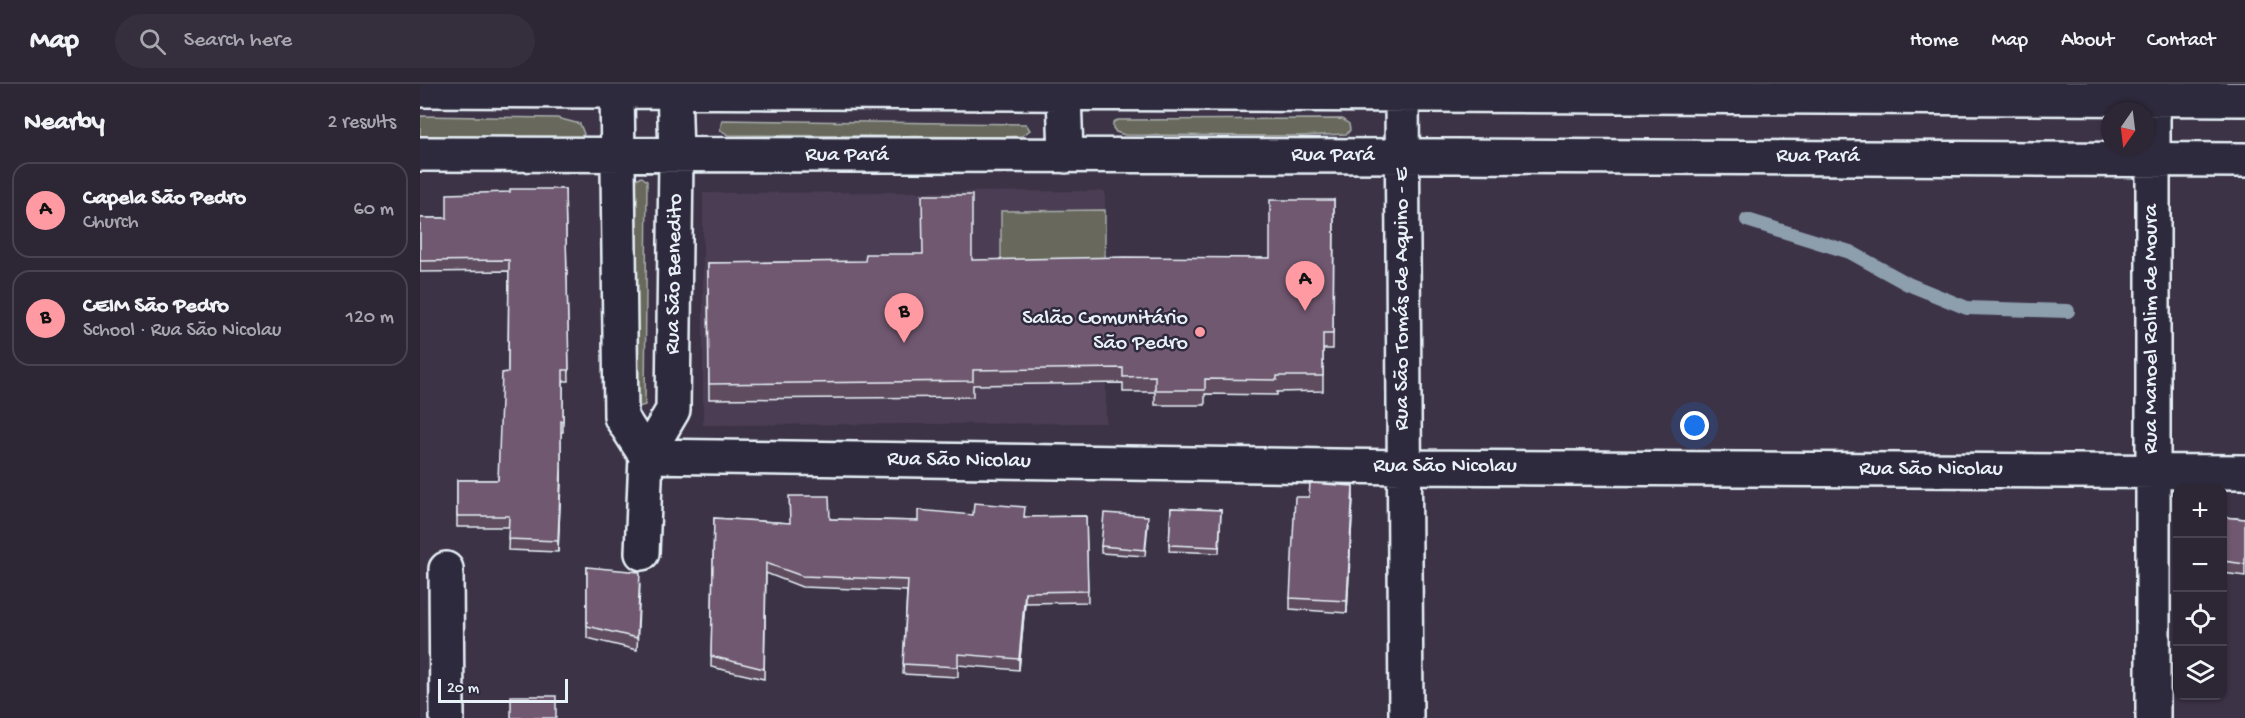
<!DOCTYPE html>
<html lang="en">
<head>
<meta charset="utf-8">
<style>
  body { margin:0; font-family:"Gochi Hand",sans-serif; background:#352e3d; color:#f1f3f6 }
  .controls { position:absolute; right:18px; bottom:18px; display:grid; overflow:hidden; border-radius:12px; box-shadow:0 2px 4px #0004 }
  .controls button { width:54px; height:54px; display:grid; place-items:center; padding:0; border:0; border-bottom:2px solid #484350; background:#2d2635; color:#f1f3f6; font:30px sans-serif }
  .compass { position:absolute; left:1681px; top:18px; width:54px; height:54px; border-radius:50%; background:#2d2635; box-shadow:0 2px 4px #0004; rotate:194deg }
  .scale { position:absolute; left:18px; bottom:15px; width:130px; box-sizing:border-box; padding-left:6px; border:3px solid #e8f1f8; border-top:0; font-size:16px; line-height:21px; white-space:nowrap; color:#e8f1f8; -webkit-text-stroke:4px #2f2a3d; paint-order:stroke }
  .you { position:absolute; left:1275px; top:342px; width:21px; height:21px; margin:-15px; border:4px solid #fff; border-radius:50%; background:#1a73e8; box-shadow:0 0 0 9px #1a73e833 }
  .badge { display:grid; place-items:center; width:39px; height:39px; border-radius:50%; background:#ff9aa2; color:#111; font-size:20px; font-weight:700 }
  .pin { position:absolute; translate:-50% -50px; filter:drop-shadow(0 2px 3px #0008) }
  .pin::after { content:''; position:absolute; top:32px; width:21px; height:18px; background:inherit; clip-path:polygon(0 0,100% 0,50% 100%) }
  .list { margin:0; padding:0; list-style:none }
  h2 { display:flex; justify-content:space-between; align-items:center; height:78px; margin:0; padding:0 24px; font-size:26px }
  h2 small { font-size:20px; font-weight:400; color:#a7a5ad }
  .list li { display:grid; grid-template-columns:39px 1fr auto; gap:18px; align-items:center; box-sizing:border-box; height:96px; margin:0 12px 12px; padding:0 12px; border:2px solid #484350; border-radius:18px }
  .list b { display:block; font-size:22px; white-space:nowrap }
  .list p { margin:0; font-size:20px; white-space:nowrap; color:#a7a5ad }
  .list em { font-size:20px; font-style:normal; color:#a7a5ad }
  .icon { flex:none; width:33px; height:33px; fill:none; stroke:currentColor; stroke-width:2; stroke-linecap:round; stroke-linejoin:round }
  .map { position:relative; flex:none; width:1825px; height:634px; overflow:hidden }
  header { display:flex; align-items:center; gap:36px; box-sizing:border-box; height:84px; padding:0 30px; background:#2d2635; border-bottom:2px solid #484350 }
  header strong { font-size:28px }
  nav { display:flex; gap:33px; margin-inline-start:auto; font-size:21px }
  .search { width:420px; height:54px; background:#352e3d; display:flex; align-items:center; gap:15px; box-sizing:border-box; padding:0 21px; border-radius:33px; color:#a7a5ad; font-size:22px }
  main { display:flex }
  aside { flex:1; background:#2d2635 }
  .map>svg:first-child { display:block }
  .built { fill:#4b3e53 }
  .green { fill:#67695b; stroke:#a8adaa; stroke-width:1.5 }
  .lines { fill:none; stroke-linecap:round; stroke-linejoin:round }
  .stream { stroke:#8d9ead; stroke-width:14 }
  .minor-casing { stroke:#e8f1f8; stroke-width:38 }
  .minor { stroke:#2f2a3d; stroke-width:33 }
  .wall { fill:#5f4d5f; stroke:#e8f1f8; stroke-width:1.5 }
  .shaded-wall { fill:#4e3e4e; stroke:#e8f1f8; stroke-width:1.5 }
  .building { fill:#6f596f; stroke:#e8f1f8; stroke-width:1.5 }
  .poi-dot { fill:#ff9aa2; stroke:#2f2a3d; stroke-width:2 }
  .labels { text-anchor:middle; dominant-baseline:central; stroke-width:5; stroke-linejoin:round; paint-order:stroke }
  .street-label { font-size:22px; fill:#e8f1f8; stroke:#2f2a3d }
  .poi-label { font-size:22px; fill:#e8f1f8; stroke:#2f2a3d; text-anchor:end }
</style>
</head>
<body>
<header>
<strong>Map</strong>
<div class="search"><svg class="icon" aria-label="search" viewBox="0 0 24 24"><circle cx="10" cy="10" r="6"/><path d="M15 15l6 6"/></svg>Search here</div>
<nav><a>Home</a><a>Map</a><a>About</a><a>Contact</a></nav>
</header>
<main>
<aside>
<h2>Nearby<small>2 results</small></h2>
<ul class="list">
<li><span class="badge">A</span><div><b>Capela São Pedro</b><p>Church</p></div><em>60 m</em></li>
<li><span class="badge">B</span><div><b>CEIM São Pedro</b><p>School · Rua São Nicolau</p></div><em>120 m</em></li>
</ul>
</aside>
<div class="map">
<svg width="1825" height="634" viewBox="0 0 1825 634">
  <rect width="100%" height="100%" fill="#3c3347"/>
  <filter id="ink" filterUnits="userSpaceOnUse"><feTurbulence type="fractalNoise" baseFrequency=".0167" numOctaves="2"/><feDisplacementMap in="SourceGraphic" scale="12" xChannelSelector="R" yChannelSelector="G"/><feConvolveMatrix kernelMatrix="1 2 1 2 8 2 1 2 1" color-interpolation-filters="sRGB"/></filter>
  <g filter="url(#ink)">
    <path class="built" d="M 685,107 L 686,339 L 283,341 L 283,109 Z"/>
    <path class="green" d="M 0,32 L 137,34 L 160,40 L 164,50 L 157,60 L 0,58 Z
      M 922,35 L 929,40 L 930,46 L 927,50 L 879,52 L 705,51 L 696,48 L 693,44 L 693,38 L 698,36 Z
      M 302,36 L 606,40 L 610,46 L 602,52 L 580,53 L 308,51 L 300,46 Z
      M 222,93 L 227,97 L 225,321 L 219,323 L 215,321 L 214,97 L 217,94 Z
      M 685,126 L 685,178 L 581,179 L 581,127 Z"/>
    <g class="lines">
      <path class="stream" d="M 1327,136 L 1430,168 L 1488,200 L 1547,224 L 1648,227"/>
      <defs>
        <path id="minor" d="M 197,0 L 201,333 L 226,372
          M 0,6 L 1825,15
          M 644,9 L 646,72
          M 982,11 L 986,634
          M 0,70 L 1034,72 L 1825,76
          M 226,372 L 984,383 L 1825,388
          M 222,469 L 226,372 L 253,326 L 256,72 L 254,0
          M 26,485 L 27,634
          M 1733,634 L 1733,0"/>
      </defs>
      <use href="#minor" class="minor-casing"/>
      <use href="#minor" class="minor"/>
    </g>
    <path class="wall" d="M 145,105 L 149,297 L 143,297 L 143,348 L 141,348 L 141,396 L 138,468 L 88,466 L 89,443 L 37,443 L 37,396 L 78,396 L 88,288 L 89,187 L 0,188 L 0,134 L 27,134 L 90,108 Z
      M 914,116 L 913,265 L 903,265 L 903,307 L 857,308 L 857,311 L 785,310 L 785,321 L 735,321 L 735,308 L 703,308 L 703,299 L 553,301 L 553,313 L 289,315 L 288,179 L 850,174 Z
      M 933,413 L 927,529 L 870,525 L 870,514 Z
      M 751,424 L 801,426 L 799,469 L 749,467 Z
      M 553,431 L 605,433 L 666,432 L 668,518 L 605,519 L 599,586 L 538,581 L 538,593 L 483,590 L 487,507 L 382,503 L 346,489 L 344,595 L 291,583 L 294,434 L 370,439 L 410,435 L 498,437 Z
      M 1803,433 L 1825,435 L 1825,492 L 1803,489 Z
      M 728,439 L 725,472 L 681,469 L 681,462 Z
      M 167,483 L 220,500 L 217,566 L 167,554 Z"/>
    <path class="shaded-wall" d="M 141,385 L 141,396 L 138,468 L 138,457 Z
      M 933,402 L 933,413 L 927,529 L 927,517 Z
      M 605,508 L 605,519 L 599,586 L 599,575 Z"/>
    <path class="building" d="M 90,105 L 145,105 L 149,286 L 143,286 L 143,337 L 141,337 L 141,385 L 138,457 L 88,455 L 89,432 L 37,432 L 37,396 L 78,396 L 82,289 L 88,288 L 89,176 L 0,177 L 0,134 L 27,134 L 27,110 L 90,108 Z
      M 502,111 L 552,111 L 552,176 L 704,173 L 850,174 L 850,116 L 914,116 L 913,250 L 903,250 L 903,292 L 857,292 L 857,296 L 785,295 L 785,306 L 735,306 L 735,292 L 703,293 L 703,284 L 553,286 L 553,297 L 289,300 L 288,179 L 445,177 L 446,170 L 503,170 Z
      M 890,399 L 933,402 L 927,517 L 870,514 L 875,413 L 889,413 Z
      M 369,412 L 409,412 L 410,435 L 498,437 L 498,426 L 553,431 L 554,419 L 605,423 L 604,433 L 666,432 L 668,507 L 605,508 L 599,575 L 538,570 L 538,583 L 483,580 L 488,496 L 382,492 L 346,479 L 344,585 L 291,572 L 294,434 L 370,439 Z
      M 751,424 L 801,426 L 799,463 L 749,461 Z
      M 684,429 L 728,432 L 725,466 L 681,462 Z
      M 1803,433 L 1825,435 L 1825,480 L 1803,477 Z
      M 167,483 L 220,488 L 217,554 L 167,542 Z
      M 91,612 L 136,612 L 136,634 L 91,634 Z"/>
  </g>
  <circle class="poi-dot" cx="780" cy="248" r="6"/>
  <g class="labels">
    <g class="street-label">
      <text x="427" y="72">Rua Pará</text>
      <text x="913" y="72">Rua Pará</text>
      <text x="1398" y="73">Rua Pará</text>
      <text transform="translate(255 190) rotate(-89)">Rua São Benedito</text>
      <text transform="translate(983 215) rotate(-90)">Rua São Tomás de Aquino - E</text>
      <text transform="translate(1732 245) rotate(-90)">Rua Manoel Rolim de Moura</text>
      <text transform="translate(539 377) rotate(1)">Rua São Nicolau</text>
      <text x="1025" y="383">Rua São Nicolau</text>
      <text x="1511" y="386">Rua São Nicolau</text>
    </g>
    <g class="poi-label">
      <text x="768" y="235">Salão Comunitário<tspan x="768" dy="25">São Pedro</tspan></text>
    </g>
  </g>
</svg>
<div class="controls">
<button>+</button>
<button>−</button>
<button><svg class="icon" aria-label="locate" viewBox="0 0 24 24"><circle cx="12" cy="12" r="6"/><path d="M12 2v4M12 18v4M2 12h4M18 12h4"/></svg></button>
<button><svg class="icon" aria-label="layers" viewBox="0 0 24 24"><path d="M12 4l9 5-9 5-9-5zM3 14l9 5 9-5"/></svg></button>
</div>
<svg class="compass" viewBox="-18 -18 36 36"><path d="M0-13l5 13h-10z" fill="#e53935"/><path d="M0 13l5-13h-10z" fill="#a7a5ad"/></svg>
<div class="scale">20 m</div>
<div class="you"></div>
<div class="pin badge" style="left:885px;top:227px">A</div>
<div class="pin badge" style="left:484px;top:259px">B</div>
</div>
</main>
</body>
</html>
